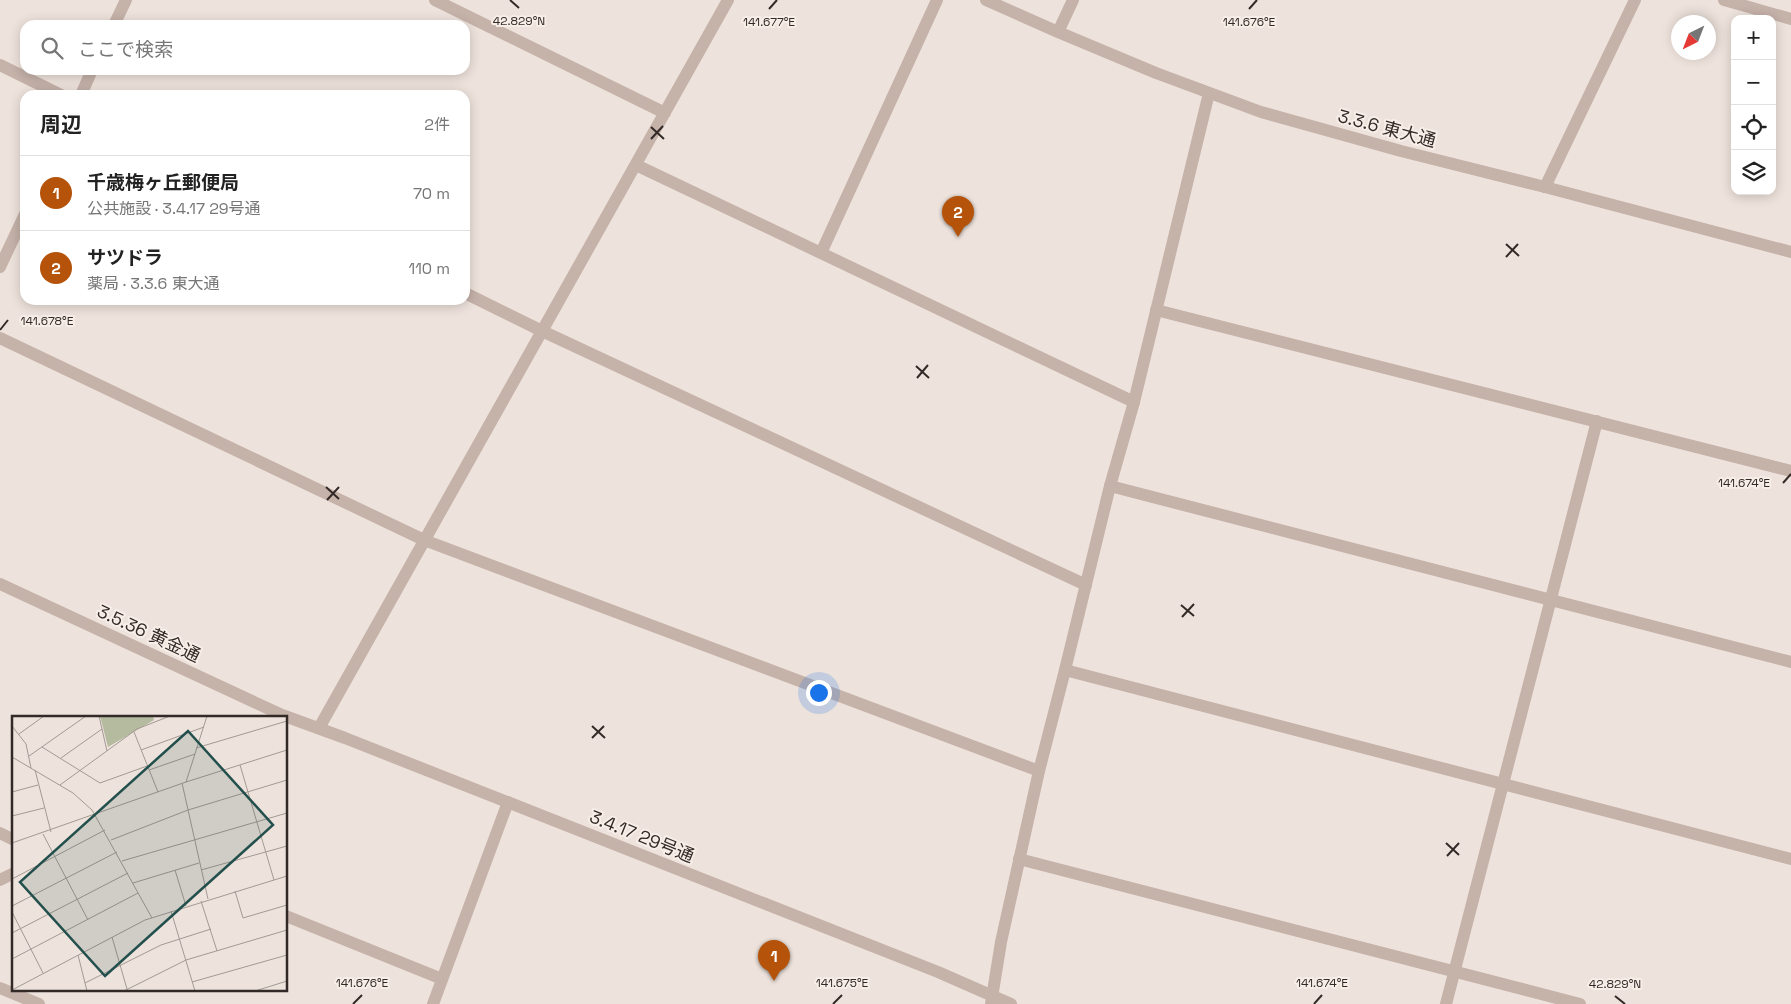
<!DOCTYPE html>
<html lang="ja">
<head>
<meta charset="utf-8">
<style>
  body { margin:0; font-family:"Space Grotesk","Noto Sans JP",sans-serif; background:#f2f2f2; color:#222 }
  .controls { position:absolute; right:15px; top:15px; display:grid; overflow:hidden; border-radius:10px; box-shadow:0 2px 12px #0003 }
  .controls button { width:45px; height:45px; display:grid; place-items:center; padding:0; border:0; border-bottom:1px solid #e0e0e0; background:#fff; color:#222; font:25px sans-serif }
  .compass { position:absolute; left:1671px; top:15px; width:45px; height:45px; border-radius:50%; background:#fff; box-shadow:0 2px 12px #0003; rotate:222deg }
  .you { position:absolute; left:818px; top:692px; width:18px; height:18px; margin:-12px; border:4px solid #fff; border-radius:50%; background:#1a73e8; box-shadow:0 0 0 8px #1a73e833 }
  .badge { display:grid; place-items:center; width:32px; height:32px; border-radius:50%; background:#b45309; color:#fff; font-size:16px; font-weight:700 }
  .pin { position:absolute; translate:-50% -41px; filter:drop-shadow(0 1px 2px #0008) }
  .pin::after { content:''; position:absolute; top:26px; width:18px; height:15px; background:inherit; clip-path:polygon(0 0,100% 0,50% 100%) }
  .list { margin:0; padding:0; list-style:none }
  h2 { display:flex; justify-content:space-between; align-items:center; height:65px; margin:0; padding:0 20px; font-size:21px }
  h2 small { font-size:16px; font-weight:400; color:#767676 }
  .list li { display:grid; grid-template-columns:32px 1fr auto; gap:15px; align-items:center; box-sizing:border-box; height:75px; padding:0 20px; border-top:1px solid #e0e0e0 }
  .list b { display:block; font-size:19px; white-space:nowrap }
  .list p { margin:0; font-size:16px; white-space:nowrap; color:#767676 }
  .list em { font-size:16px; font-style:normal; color:#767676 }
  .icon { flex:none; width:28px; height:28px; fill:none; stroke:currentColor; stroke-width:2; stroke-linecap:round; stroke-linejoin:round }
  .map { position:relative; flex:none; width:1791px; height:1004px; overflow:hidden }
  .search { position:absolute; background:#fff; box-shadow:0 2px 12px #0003; left:20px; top:20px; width:450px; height:55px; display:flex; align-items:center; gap:12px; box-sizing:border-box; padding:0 18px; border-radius:15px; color:#767676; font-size:19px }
  .panel { position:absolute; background:#fff; box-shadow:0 2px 12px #0003; left:20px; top:90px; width:450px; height:215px; border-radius:15px }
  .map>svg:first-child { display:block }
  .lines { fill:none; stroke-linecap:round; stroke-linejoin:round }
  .minor { stroke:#c5b2a9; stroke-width:12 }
  .tertiary { stroke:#c5b2a9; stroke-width:12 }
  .ticks { fill:none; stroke:#332a28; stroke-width:2 }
  .labels { text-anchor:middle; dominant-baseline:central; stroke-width:4; stroke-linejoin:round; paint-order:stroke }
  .street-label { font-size:18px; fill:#332a28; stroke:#f7eee7 }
  .inset-road { fill:none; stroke:#a39994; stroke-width:1 }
  .view { fill:#234f4c; fill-opacity:0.15; stroke:#234f4c; stroke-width:2.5 }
  .inset-edge { fill:none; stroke:#332a28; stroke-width:2.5 }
  .ticks-label { font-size:12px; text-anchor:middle; fill:#332a28; stroke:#f7eee7; stroke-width:4; stroke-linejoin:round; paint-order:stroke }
</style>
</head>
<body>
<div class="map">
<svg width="1791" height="1004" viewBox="0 0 1791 1004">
  <rect width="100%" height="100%" fill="#eee3dc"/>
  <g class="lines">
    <path class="minor" d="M 435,0 L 665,113
      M 1724,0 L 1791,19
      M 114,25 L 126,0
      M 0,65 L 61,95
      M 81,95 L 92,70
      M 636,165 L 1134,402
      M 1545,187 L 1635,0
      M 821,253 L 937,0
      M 0,267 L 25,214
      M 465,293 L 542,331 L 1086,585
      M 1156,310 L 1791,471
      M 0,338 L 424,540 L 1039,771
      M 1110,486 L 1791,662
      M 1065,670 L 1791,859
      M 319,728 L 728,0
      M 0,833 L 14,840
      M 1019,859 L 1580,1004
      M 286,916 L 442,979
      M 0,988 L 39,1004
      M 433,1004 L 508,802
      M 1446,1004 L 1597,421"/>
    <path class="tertiary" d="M 986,0 L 1058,32 L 1156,73 L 1261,112 L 1401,151 L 1545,187 L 1791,252
      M 1058,32 L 1073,0
      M 0,584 L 282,715
      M 279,718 L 282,715 L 345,738 L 938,972 L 1011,1004
      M 0,880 L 14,873
      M 991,1004 L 1001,942 L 1039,771 L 1065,670 L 1110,486 L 1134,402 L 1209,93"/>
  </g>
  <path class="ticks" d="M 510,0 L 519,8M 769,9 L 777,0M 1249,9 L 1257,0M 651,127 L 664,139M 651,139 L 663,126M 1506,244 L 1519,256M 1506,257 L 1518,244M 0,330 L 8,320M 916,366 L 929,378M 917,378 L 928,365M 1783,483 L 1791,474M 326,487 L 339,499M 327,500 L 339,487M 1181,605 L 1194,616M 1182,617 L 1194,604M 592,726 L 605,738M 592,738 L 604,726M 1446,843 L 1459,855M 1447,856 L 1459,843M 1615,996 L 1625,1004M 353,1004 L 362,995M 833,1004 L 842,995M 1314,1004 L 1322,995"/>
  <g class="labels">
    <g class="street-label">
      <text transform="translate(1387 128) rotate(15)">3.3.6 東大通</text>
      <text transform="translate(149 633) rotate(25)">3.5.36 黄金通</text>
      <text transform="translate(642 836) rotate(22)">3.4.17 29号通</text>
    </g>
  </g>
  <g transform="translate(12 716)">
    <rect width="275" height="275" fill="#eee3dc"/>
    <path d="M 88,0 L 141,0 L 142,4 L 96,31 Z" fill="#b5bb9e"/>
    <path class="inset-road" d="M 87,0 L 95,35M 0,10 L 14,28 L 19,52M 122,16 L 146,76M 7,18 L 32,0M 30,31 L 88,67 L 135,50M 184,32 L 275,5M 129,34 L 192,11M 17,40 L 74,0M 0,41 L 61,77 L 80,94 L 140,202M 49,42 L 90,13M 228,49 L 262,164M 23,54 L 39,116M 137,54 L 183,38M 174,66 L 275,34M 170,67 L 196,183M 48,69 L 125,13 L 158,0M 0,76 L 26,69M 0,100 L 32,92M 31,118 L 76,204M 99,124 L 176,94 L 275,64M 0,127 L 174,66 L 195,0M 110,145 L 275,97M 163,154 L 174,190M 189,154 L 275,130M 0,163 L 93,114M 121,167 L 187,147M 223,175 L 231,202 L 275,189M 189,185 L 205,235M 0,190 L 105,136M 159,195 L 183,275M 0,196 L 31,257M 0,217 L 116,157M 100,221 L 115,273M 66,239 L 75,275M 0,243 L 126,177M 180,266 L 275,239M 73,267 L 149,229 L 199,213M 0,274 L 133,204 L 275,160M 112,275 L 174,244 L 275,214M 243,275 L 275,265"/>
    <path class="view" d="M 176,15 L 261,109 L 93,260 L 8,166 Z"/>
    <rect width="275" height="275" class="inset-edge"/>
  </g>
  <g class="ticks-label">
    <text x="519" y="25">42.829°N</text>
    <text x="769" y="26">141.677°E</text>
    <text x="1249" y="26">141.676°E</text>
    <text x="47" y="325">141.678°E</text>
    <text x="1744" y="487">141.674°E</text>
    <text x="362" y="987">141.676°E</text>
    <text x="842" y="987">141.675°E</text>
    <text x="1322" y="987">141.674°E</text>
    <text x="1615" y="988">42.829°N</text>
  </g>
</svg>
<div class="controls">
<button>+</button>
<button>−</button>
<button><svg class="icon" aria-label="locate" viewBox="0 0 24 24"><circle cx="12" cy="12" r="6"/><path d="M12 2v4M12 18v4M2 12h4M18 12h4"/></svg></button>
<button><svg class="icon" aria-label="layers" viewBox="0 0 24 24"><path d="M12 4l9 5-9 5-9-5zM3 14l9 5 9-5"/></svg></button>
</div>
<svg class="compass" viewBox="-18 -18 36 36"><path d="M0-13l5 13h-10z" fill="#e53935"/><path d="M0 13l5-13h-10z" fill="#767676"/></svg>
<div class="you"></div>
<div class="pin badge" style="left:774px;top:981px">1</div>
<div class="pin badge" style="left:958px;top:237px">2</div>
<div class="search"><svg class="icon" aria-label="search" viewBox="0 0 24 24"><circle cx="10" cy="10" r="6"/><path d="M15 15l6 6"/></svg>ここで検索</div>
<section class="panel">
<h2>周辺<small>2件</small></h2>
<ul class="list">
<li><span class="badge">1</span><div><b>千歳梅ヶ丘郵便局</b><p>公共施設 · 3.4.17 29号通</p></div><em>70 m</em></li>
<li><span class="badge">2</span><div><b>サツドラ</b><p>薬局 · 3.3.6 東大通</p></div><em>110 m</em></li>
</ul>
</section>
</div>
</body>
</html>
